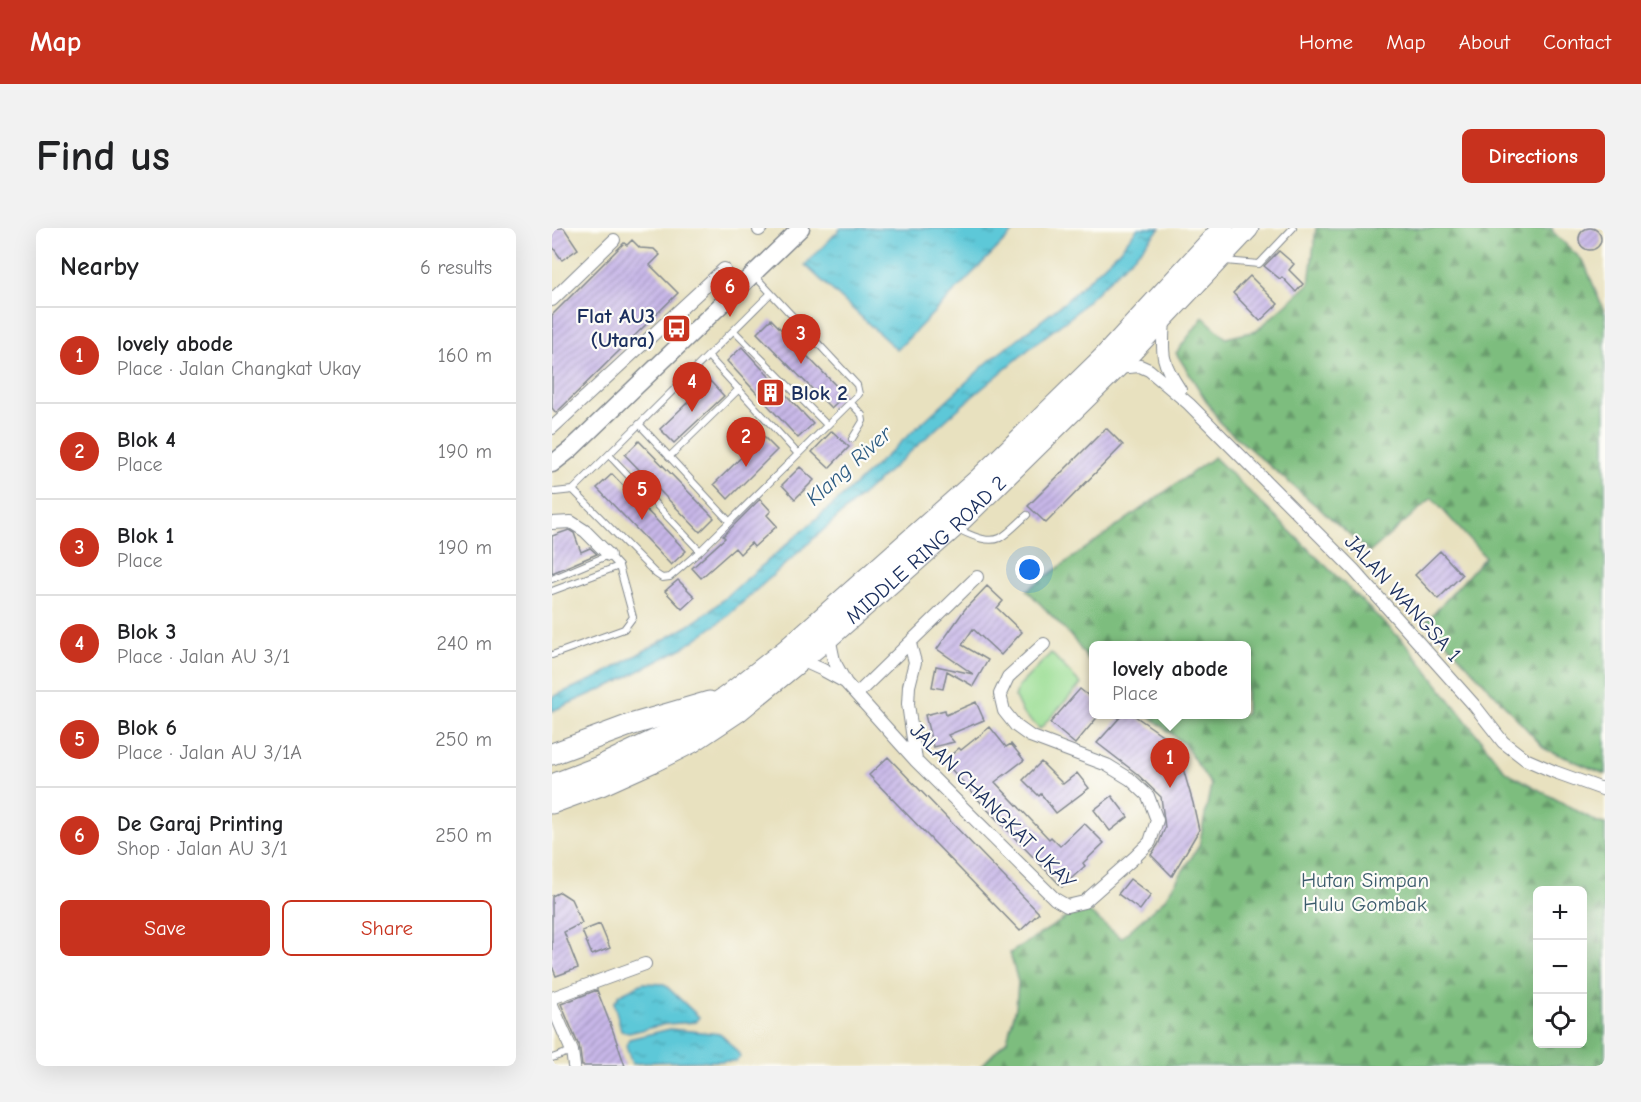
<!DOCTYPE html>
<html lang="en">
<head>
<meta charset="utf-8">
<style>
  body { margin:0; font-family:"Comic Neue",sans-serif; background:#f2f2f2; color:#202124 }
  .controls { position:absolute; right:18px; bottom:18px; display:grid; overflow:hidden; border-radius:9px; box-shadow:0 6px 24px #0002 }
  .controls button { width:54px; height:54px; display:grid; place-items:center; padding:0; border:0; border-bottom:2px solid #e0e0e0; background:#fff; color:#202124; font:30px sans-serif }
  .you { position:absolute; left:478px; top:342px; width:21px; height:21px; margin:-15px; border:4px solid #fff; border-radius:50%; background:#1a73e8; box-shadow:0 0 0 9px #1a73e833 }
  .badge { display:grid; place-items:center; width:39px; height:39px; border-radius:50%; background:#c8321e; color:#fff; font-size:20px; font-weight:700 }
  .pin { position:absolute; translate:-50% -50px; filter:drop-shadow(0 2px 3px #0008) }
  .pin::after { content:''; position:absolute; top:32px; width:21px; height:18px; background:inherit; clip-path:polygon(0 0,100% 0,50% 100%) }
  .popup { position:absolute; left:537px; top:413px; width:162px; height:78px; box-sizing:border-box; display:grid; place-content:center; border-radius:9px; background:#fff; filter:drop-shadow(0 2px 4px #0005); font-size:20px; white-space:nowrap; color:#757577 }
  .popup b { font-size:22px; color:#202124 }
  .popup::after { content:''; position:absolute; left:50%; top:100%; margin-left:-12px; border:12px solid transparent; border-top-color:#fff }
  .list { margin:0; padding:0; list-style:none }
  h2 { display:flex; justify-content:space-between; align-items:center; height:78px; margin:0; padding:0 24px; font-size:26px }
  h2 small { font-size:20px; font-weight:400; color:#757577 }
  .list li { display:grid; grid-template-columns:39px 1fr auto; gap:18px; align-items:center; box-sizing:border-box; height:96px; padding:0 24px; border-top:2px solid #e0e0e0 }
  .list b { display:block; font-size:22px; white-space:nowrap }
  .list p { margin:0; font-size:20px; white-space:nowrap; color:#757577 }
  .list em { font-size:20px; font-style:normal; color:#757577 }
  .actions { display:flex; gap:12px; padding:18px 24px }
  .actions a { flex:1; padding:14px 0; border:2px solid #c8321e; border-radius:9px; text-align:center; font-size:21px; color:#c8321e }
  .actions .main { background:#c8321e; color:#fff }
  .icon { flex:none; width:33px; height:33px; fill:none; stroke:currentColor; stroke-width:2; stroke-linecap:round; stroke-linejoin:round }
  .map { position:relative; flex:none; width:1053px; height:838px; overflow:hidden; border-radius:9px }
  header { display:flex; align-items:center; gap:36px; box-sizing:border-box; height:84px; padding:0 30px; background:#c8321e; color:#fff }
  header strong { font-size:28px }
  nav { display:flex; gap:33px; margin-inline-start:auto; font-size:21px }
  .intro { display:flex; align-items:center; justify-content:space-between; box-sizing:border-box; height:144px; padding:0 36px }
  h1 { margin:0; font-size:42px }
  .button { padding:15px 27px; border-radius:9px; background:#c8321e; color:#fff; font-size:21px; font-weight:700 }
  main { display:flex; gap:36px; padding:0 36px }
  aside { flex:1; background:#fff; border-radius:9px; box-shadow:0 6px 24px #0002 }
  .map>svg:first-child { display:block }
  .grass { fill:#9cde95; stroke:#5c867a; stroke-width:1.5 }
  .forest { fill:url(#forest-firs); stroke:#4c766e; stroke-width:1.5; fill-rule:evenodd }
  .water { fill:url(#water-ripples); stroke:#3c7c9b; stroke-width:1.5 }
  .building { fill:url(#building-hatch) }
  .lines { fill:none; stroke-linecap:round; stroke-linejoin:round }
  .lane-casing { stroke:#82888e; stroke-width:8 }
  .street-casing { stroke:#82888e; stroke-width:14 }
  .secondary-casing { stroke:#82888e; stroke-width:19 }
  .highway-casing { stroke:#82888e; stroke-width:23 }
  .lane { stroke:#fff; stroke-width:6 }
  .street { stroke:#fff; stroke-width:12 }
  .secondary { stroke:#fff; stroke-width:16 }
  .highway { stroke:#fff; stroke-width:21 }
  .labels { text-anchor:middle; dominant-baseline:central; stroke-width:4.5; stroke-linejoin:round; paint-order:stroke }
  .poi-label { font-size:21px; font-weight:bold; fill:#1b2f5e; stroke:#fdfcf7; text-anchor:end }
  .street-label { font-size:21px; fill:#1b2f5e; stroke:#fdfcf7 }
  .park-label { font-size:21px; fill:#3b5b6c; stroke:#fdfcf7 }
  .water-label { font-size:22px; font-style:italic; fill:#2f5d83; stroke:#fdfcf7 }
</style>
</head>
<body>
<header>
<strong>Map</strong>
<nav><a>Home</a><a>Map</a><a>About</a><a>Contact</a></nav>
</header>
<div class="intro"><h1>Find us</h1><a class="button">Directions</a></div>
<main>
<aside>
<h2>Nearby<small>6 results</small></h2>
<ul class="list">
<li><span class="badge">1</span><div><b>lovely abode</b><p>Place · Jalan Changkat Ukay</p></div><em>160 m</em></li>
<li><span class="badge">2</span><div><b>Blok 4</b><p>Place</p></div><em>190 m</em></li>
<li><span class="badge">3</span><div><b>Blok 1</b><p>Place</p></div><em>190 m</em></li>
<li><span class="badge">4</span><div><b>Blok 3</b><p>Place · Jalan AU 3/1</p></div><em>240 m</em></li>
<li><span class="badge">5</span><div><b>Blok 6</b><p>Place · Jalan AU 3/1A</p></div><em>250 m</em></li>
<li><span class="badge">6</span><div><b>De Garaj Printing</b><p>Shop · Jalan AU 3/1</p></div><em>250 m</em></li>
</ul>
<div class="actions"><a class="main">Save</a><a>Share</a></div>
</aside>
<div class="map">
<svg width="1053" height="838" viewBox="0 0 1053 838">
  <defs>
    <pattern id="forest-firs" width="22" height="20" patternUnits="userSpaceOnUse" patternTransform="scale(1.5)"><rect width="22" height="20" fill="#7dbd7e"/><path d="M5 1l3.5 6h-7zM16 11l3.5 6h-7z" fill="#669a6a"/></pattern>
    <pattern id="water-ripples" width="26" height="14" patternUnits="userSpaceOnUse" patternTransform="scale(1.5)"><rect width="26" height="14" fill="#5dc8d8"/><path d="M2 4q2-2 4 0t4 0M15 11q2-2 4 0t4 0" fill="none" stroke="#4ca3b2"/></pattern>
    <pattern id="building-hatch" width="6" height="6" patternUnits="userSpaceOnUse" patternTransform="scale(1.5)"><rect width="6" height="6" fill="#c8b7e8"/><path d="M-1 1l2-2M0 6l6-6M5 7l2-2" fill="none" stroke="#a295bf"/></pattern>
  </defs>
  <rect width="100%" height="100%" fill="#fdfcf7"/>
  <filter id="ink" filterUnits="userSpaceOnUse"><feTurbulence type="fractalNoise" baseFrequency=".0167" numOctaves="2"/><feDisplacementMap in="SourceGraphic" scale="12" xChannelSelector="R" yChannelSelector="G"/><feConvolveMatrix kernelMatrix="1 2 1 2 8 2 1 2 1" color-interpolation-filters="sRGB"/></filter>
  <filter id="wash" filterUnits="userSpaceOnUse"><feTurbulence type="fractalNoise" baseFrequency=".008" numOctaves="4" result="noise"/><feDisplacementMap in="SourceGraphic" scale="24" xChannelSelector="R" yChannelSelector="G"/><feGaussianBlur stdDeviation="1.35" result="paint"/><feColorMatrix in="noise" values="0 0 0 0 0 0 0 0 0 0 0 0 0 0 0 0 0 1.4 0 .05"/><feComposite in="paint" operator="in"/></filter>
  <g filter="url(#wash)">
    <rect width="100%" height="100%" fill="#e8e1bf"/>
    <path class="grass" d="M 499,425 L 529,456 L 488,501 L 471,486 L 463,469 L 466,459 Z"/>
    <path class="forest" d="M 764,0 L 1000,0 L 1001,4 L 1032,34 L 1053,86 L 1053,546 L 993,521 L 875,393 L 933,329 L 880,270 L 818,324 L 669,196 L 624,125 L 651,89 L 674,110 L 704,103 L 757,56 Z
      M 662,229 L 856,418 L 953,543 L 1047,595 L 1053,596 L 1053,838 L 429,838 L 455,812 L 464,779 L 466,754 L 458,725 L 531,679 L 569,710 L 612,672 L 647,618 L 659,557 L 632,516 L 596,487 L 694,486 L 694,418 L 542,418 L 541,439 L 520,409 L 475,362 ZM 986,662 L 1030,662 L 1030,816 L 986,816 Z"/>
    <path class="water" d="M 289,0 L 465,0 L 345,122 L 253,37 Z
      M 586,0 L 608,0 L 590,20 L 520,88 L 483,116 L 415,173 L 172,391 L 134,418 L 66,454 L 0,483 L 0,469 L 46,449 L 136,398 L 159,382 L 294,265 L 436,134 L 513,74 L 567,23 Z
      M 91,755 L 112,756 L 147,789 L 144,794 L 114,796 L 77,805 L 69,803 L 62,775 L 68,766 Z
      M 118,801 L 169,806 L 189,828 L 184,833 L 104,834 L 80,836 L 74,818 L 77,811 Z"/>
    <g id="blocks">
      <path class="building" d="M1027 11a11 11 0 1 1 22 0a11 11 0 1 1-22 0Z
        M 0,0 L 12,0 L 26,21 L 10,32 L 0,18 Z
        M 80,12 L 88,20 L 102,21 L 108,27 L 98,37 L 126,65 L 4,185 L 0,180 L 0,87 L 72,15 L 75,17 Z
        M 727,23 L 742,36 L 737,42 L 751,56 L 744,64 L 730,49 L 728,51 L 712,38 Z
        M 698,48 L 726,76 L 708,93 L 681,65 Z
        M 219,91 L 293,167 L 279,180 L 205,105 Z
        M 190,119 L 261,196 L 246,210 L 175,133 Z
        M 158,153 L 172,168 L 122,215 L 108,201 Z
        M 554,200 L 571,217 L 494,295 L 476,278 Z
        M 280,203 L 297,219 L 277,240 L 260,224 Z
        M 211,208 L 225,222 L 176,271 L 162,256 Z
        M 87,213 L 162,290 L 148,304 L 73,227 Z
        M 248,239 L 262,252 L 243,271 L 230,257 Z
        M 60,246 L 134,323 L 119,337 L 45,260 Z
        M 208,271 L 219,283 L 215,287 L 225,298 L 202,319 L 199,315 L 188,326 L 183,320 L 149,350 L 140,340 L 173,310 L 171,308 Z
        M 17,302 L 22,305 L 29,324 L 38,320 L 45,326 L 0,345 L 0,308 Z
        M 888,323 L 910,347 L 886,371 L 863,347 Z
        M 126,352 L 143,369 L 130,381 L 113,363 Z
        M 435,358 L 451,373 L 445,380 L 470,404 L 449,427 L 421,401 L 410,417 L 436,432 L 421,458 L 395,443 L 391,461 L 380,459 L 384,438 L 421,446 L 385,421 L 413,381 Z
        M 528,461 L 542,472 L 542,486 L 548,486 L 523,516 L 498,495 Z
        M 424,474 L 432,492 L 396,507 L 402,514 L 381,519 L 373,487 L 393,482 L 394,487 Z
        M 571,486 L 580,486 L 616,511 L 628,530 L 641,575 L 647,602 L 620,648 L 599,627 L 606,617 L 613,600 L 609,569 L 584,545 L 545,515 Z
        M 438,499 L 454,519 L 459,516 L 472,532 L 443,554 L 497,611 L 499,609 L 508,618 L 532,595 L 552,615 L 531,635 L 533,638 L 510,659 L 432,578 L 392,533 L 407,520 L 409,522 Z
        M 336,529 L 487,685 L 468,703 L 317,547 Z
        M 489,534 L 511,556 L 525,545 L 537,560 L 504,585 L 489,566 L 487,568 L 471,552 Z
        M 560,568 L 576,589 L 558,603 L 542,582 Z
        M 578,651 L 599,667 L 588,682 L 566,666 Z
        M 8,664 L 19,671 L 30,695 L 12,704 L 26,740 L 4,748 L 0,738 L 0,668 Z
        M 48,696 L 58,720 L 40,727 L 30,703 Z
        M 45,762 L 61,803 L 73,838 L 30,838 L 27,816 L 26,816 L 9,776 Z"/>
    </g>
  </g>
  <g filter="url(#ink)">
    <use href="#blocks" fill-opacity="0" stroke="#82888e" stroke-width="1.5"/>
    <g class="lines">
      <defs>
        <path id="lane" d="M 673,33 L 707,36 L 741,0
          M 182,103 L 275,197
          M 156,128 L 246,226
          M 298,174 L 310,187 L 311,193 L 300,211
          M 87,196 L 177,293
          M 57,227 L 148,323
          M 117,229 L 187,161
          M 21,262 L 219,65
          M 0,263 L 3,264 L 21,262 L 104,346 L 110,350 L 118,349 L 148,323 L 307,166 L 305,157 L 202,47
          M 405,301 C 417,306 435,316 448,310 C 457,305 467,294 475,287
          M 0,351 L 57,327 L 67,338 L 81,389 L 72,401 L 0,427
          M 0,363 L 67,338
          M 0,830 L 20,823"/>
        <path id="street" d="M 207,2 L 209,0
          M 0,72 L 62,12
          M 612,91 C 610,126 608,132 628,162
          M 564,140 L 588,138 L 597,142 L 637,176 L 802,342 L 922,477 L 951,514 L 973,531 L 1003,544 L 1053,562
          M 0,200 L 172,41
          M 0,295 L 19,294 L 33,303 L 57,327
          M 277,409 L 282,433 L 294,455 L 364,533 L 503,671 L 515,678 L 532,674 L 583,629 L 598,614 L 605,592 L 596,568 L 578,551 L 555,537 L 478,508 L 464,498 L 452,483 L 448,466 L 456,449 L 492,416
          M 358,416 L 363,434 L 357,458 L 356,476 L 364,532
          M 249,432 L 271,442 L 293,454
          M 305,466 L 425,349
          M 0,770 L 93,736
          M 0,777 L 20,823 L 22,838"/>
        <path id="secondary" d="M 0,236 L 19,221 L 249,0"/>
        <g id="highway">
          <path d="M 0,526 L 78,497 L 157,474"/>
          <path d="M 0,557 L 47,539 L 127,501 L 174,469 L 234,422 L 428,250 L 550,131 L 671,0"/>
          <path id="s1" d="M 0,575 L 49,557 L 100,534 L 140,514 L 185,484 L 277,409 L 402,299 L 564,140 L 696,0"/>
        </g>
      </defs>
      <use href="#lane" class="lane-casing"/>
      <use href="#street" class="street-casing"/>
      <use href="#secondary" class="secondary-casing"/>
      <use href="#highway" class="highway-casing"/>
      <use href="#lane" class="lane"/>
      <use href="#street" class="street"/>
      <use href="#secondary" class="secondary"/>
      <use href="#highway" class="highway"/>
    </g>
  </g>
  <defs>
    <symbol id="bus-square" viewBox="-11 -11 22 22"><rect x="-9" y="-9" width="18" height="18" rx="4" fill="#c8321e" stroke="#fdfcf7"/><path d="M-5-6H5V4H4V6H2V4H-2V6H-4V4H-5ZM-3.5-4V0h7V-4ZM-3.5 1.2v1.5H-2V1.2ZM2 1.2v1.5H3.5V1.2Z" fill="#fff"/></symbol>
    <symbol id="building-square" viewBox="-11 -11 22 22"><rect x="-9" y="-9" width="18" height="18" rx="4" fill="#c8321e" stroke="#fdfcf7"/><path d="M-4-6H4V6H1V3H-1V6H-4ZM-2.5-4.3h1.7v1.8h-1.7ZM.8-4.3h1.7v1.8H.8ZM-2.5-1h1.7V.8h-1.7ZM.8-1h1.7V.8H.8Z" fill="#fff"/></symbol>
  </defs>
  <g fill-rule="evenodd">
    <use href="#bus-square" x="108" y="84" width="33" height="33"/>
    <use href="#building-square" x="202" y="148" width="33" height="33"/>
  </g>
  <g class="labels">
    <g class="poi-label">
      <text x="103" y="88">Flat AU3<tspan x="103" dy="24">(Utara)</tspan></text>
      <text x="239" y="165" text-anchor="start">Blok 2</text>
    </g>
    <g class="street-label">
      <text stroke="none"><textPath href="#s1" startOffset="456">MIDDLE RING ROAD 2</textPath></text>
      <text transform="translate(851 370) rotate(48)">JALAN WANGSA 1</text>
      <text transform="translate(441 578) rotate(45)">JALAN CHANGKAT UKAY</text>
    </g>
    <g class="park-label">
      <text x="813" y="652">Hutan Simpan<tspan x="813" dy="24">Hulu Gombak</tspan></text>
    </g>
    <g class="water-label">
      <text transform="translate(297 238) rotate(-42)">Klang River</text>
    </g>
  </g>
</svg>
<div class="controls">
<button>+</button>
<button>−</button>
<button><svg class="icon" aria-label="locate" viewBox="0 0 24 24"><circle cx="12" cy="12" r="6"/><path d="M12 2v4M12 18v4M2 12h4M18 12h4"/></svg></button>
</div>
<div class="you"></div>
<div class="pin badge" style="left:618px;top:560px">1</div>
<div class="popup"><b>lovely abode</b>Place</div>
<div class="pin badge" style="left:194px;top:239px">2</div>
<div class="pin badge" style="left:249px;top:136px">3</div>
<div class="pin badge" style="left:140px;top:184px">4</div>
<div class="pin badge" style="left:90px;top:292px">5</div>
<div class="pin badge" style="left:178px;top:89px">6</div>
</div>
</main>
</body>
</html>
